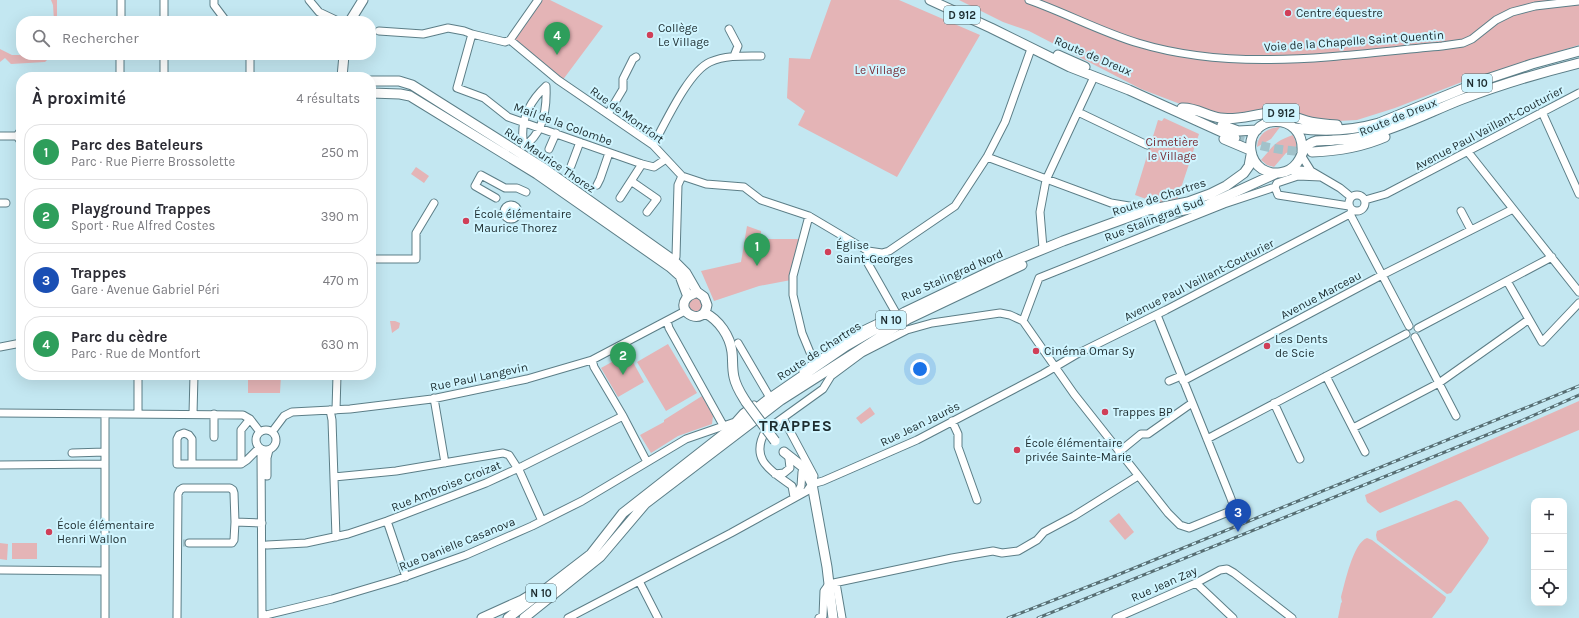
<!DOCTYPE html>
<html lang="fr">
<head>
<meta charset="utf-8">
<style>
  body { margin:0; font-family:Karla,sans-serif; background:#f7f7f7; color:#2b2b33 }
  .controls { position:absolute; right:12px; bottom:12px; display:grid; overflow:hidden; border-radius:8px; box-shadow:0 4px 16px #0002 }
  .controls button { width:36px; height:36px; display:grid; place-items:center; padding:0; border:0; border-bottom:1px solid #e1e1e2; background:#fff; color:#2b2b33; font:20px sans-serif }
  .you { position:absolute; left:920px; top:369px; width:14px; height:14px; margin:-10px; border:3px solid #fff; border-radius:50%; background:#1a73e8; box-shadow:0 0 0 6px #1a73e833 }
  .badge { display:grid; place-items:center; width:26px; height:26px; border-radius:50%; background:#111827; color:#fff; font-size:13px; font-weight:700 }
  .pin { position:absolute; translate:-50% -33px; filter:drop-shadow(0 1px 2px #0008) }
  .pin::after { content:''; position:absolute; top:21px; width:14px; height:12px; background:inherit; clip-path:polygon(0 0,100% 0,50% 100%) }
  .list { margin:0; padding:0; list-style:none }
  h2 { display:flex; justify-content:space-between; align-items:center; height:52px; margin:0; padding:0 16px; font-size:17px }
  h2 small { font-size:13px; font-weight:400; color:#7c7c81 }
  .list li { display:grid; grid-template-columns:26px 1fr auto; gap:12px; align-items:center; box-sizing:border-box; height:56px; margin:0 8px 8px; padding:0 8px; border:1px solid #e1e1e2; border-radius:16px }
  .list b { display:block; font-size:15px; white-space:nowrap }
  .list p { margin:0; font-size:13px; white-space:nowrap; color:#7c7c81 }
  .list em { font-size:13px; font-style:normal; color:#7c7c81 }
  .icon { flex:none; width:22px; height:22px; fill:none; stroke:currentColor; stroke-width:2; stroke-linecap:round; stroke-linejoin:round }
  .map { position:relative; flex:none; width:1579px; height:618px; overflow:hidden }
  .search { position:absolute; background:#fff; box-shadow:0 4px 16px #0002; left:16px; top:16px; width:360px; height:44px; display:flex; align-items:center; gap:10px; box-sizing:border-box; padding:0 14px; border-radius:16px; color:#7c7c81; font-size:15px }
  .panel { position:absolute; background:#fff; box-shadow:0 4px 16px #0002; left:16px; top:72px; width:360px; height:308px; border-radius:16px }
  .map>svg:first-child { display:block }
  .green { fill:#e4b4b6 }
  .lines { fill:none; stroke-linecap:round; stroke-linejoin:round }
  .minor-tunnel { stroke:#a2c2ca; stroke-width:7; stroke-dasharray:7 3.5; stroke-linecap:butt }
  .major-tunnel { stroke:#a2c2ca; stroke-width:9; stroke-dasharray:9 4.5; stroke-linecap:butt }
  .minor-casing { stroke:#5c7e87; stroke-width:9 }
  .major-casing { stroke:#5c7e87; stroke-width:11 }
  .minor { stroke:#fff; stroke-width:7 }
  .major { stroke:#fff; stroke-width:9 }
  .rail-casing { stroke:#576e73; stroke-width:3 }
  .rail { stroke:#d0f5ff; stroke-width:1.5; stroke-dasharray:4.5; stroke-linecap:butt }
  .major-bridge-casing { stroke:#5c7e87; stroke-width:11; stroke-linecap:butt }
  .major-bridge { stroke:#fff; stroke-width:9 }
  .poi-dot { fill:#d03f58; stroke:#d0f5ff; stroke-width:1.5 }
  .labels { text-anchor:middle; dominant-baseline:central; stroke-width:4; stroke-linejoin:round; paint-order:stroke }
  .shield { fill:#d0f5ff; stroke:#53686d; stroke-width:1 }
  .shield-label { font-size:11px; font-weight:bold; fill:#1d2c2f }
  .poi-label { font-size:12px; fill:#1d2c2f; stroke:#d0f5ff; text-anchor:start }
  .street-label { font-size:12px; fill:#1d2c2f; stroke:#d0f5ff }
  .park-label { font-size:12px; fill:#7a2e38; stroke:#d0f5ff }
  .district-label { font-size:16px; font-weight:bold; letter-spacing:1px; fill:#1d2c2f; stroke:#d0f5ff }
</style>
</head>
<body>
<div class="map">
<svg width="1579" height="618" viewBox="0 0 1579 618">
  <rect width="100%" height="100%" fill="#c3e7f1"/>
  <path class="green" d="M 51,0 L 57,0 L 57,21 L 54,21 L 53,5 Z
    M 541,0 L 550,0 L 603,26 L 562,81 L 514,39 Z
    M 831,0 L 899,0 L 980,35 L 897,177 L 798,125 L 805,111 L 787,98 L 789,58 L 810,59 Z
    M 959,0 L 1579,0 L 1579,45 L 1467,80 L 1395,108 L 1357,120 L 1320,122 L 1295,112 L 1271,109 L 1253,111 L 1232,116 L 1214,117 L 1141,89 L 1029,31 L 1003,22 Z
    M 0,49 L 12,55 L 52,55 L 45,62 L 11,64 L 5,58 L 0,62 Z
    M 1164,118 L 1199,134 L 1177,200 L 1163,205 L 1135,195 L 1158,120 L 1162,121 Z
    M 1280,127 L 1271,139 L 1257,147 C 1258,134 1267,128 1280,127 Z
    M 1293,135 L 1296,142 L 1296,149 L 1286,153 L 1274,167 L 1267,165 L 1261,160 C 1274,146 1273,142 1293,135 Z
    M 416,167 L 429,176 L 424,183 L 411,174 Z
    M 747,226 L 761,231 L 761,239 L 800,239 L 791,280 L 759,286 L 714,301 L 701,271 L 741,262 Z
    M 694,297 L 700,298 L 704,304 L 699,313 L 689,311 L 687,304 Z
    M 390,321 L 395,321 L 400,323 L 399,328 L 392,333 Z
    M 668,344 L 697,393 L 666,411 L 637,362 Z
    M 628,353 L 644,382 L 618,397 L 601,368 Z
    M 248,375 L 281,375 L 280,393 L 248,393 Z
    M 702,396 L 713,416 L 712,424 L 678,436 L 651,453 L 640,435 L 664,422 L 664,420 Z
    M 1579,401 L 1579,430 L 1380,513 L 1367,502 L 1365,495 Z
    M 870,407 L 875,414 L 861,424 L 856,418 Z
    M 1456,500 L 1461,502 L 1489,538 L 1487,543 L 1451,593 L 1447,594 L 1377,540 L 1376,535 L 1377,531 Z
    M 1119,513 L 1134,532 L 1125,540 L 1109,521 Z
    M 1367,538 L 1372,540 L 1446,597 L 1445,601 L 1432,618 L 1338,618 L 1341,603 L 1342,602 L 1341,597 C 1345,583 1353,543 1367,538 Z
    M 0,543 L 8,544 L 7,560 L 0,559 Z
    M 12,543 L 37,543 L 37,559 L 12,559 Z"/>
  <g class="lines">
    <path class="minor-tunnel" d="M 183,543 L 189,543"/>
    <path class="major-tunnel" d="M 1235,138 C 1260,147 1284,151 1310,152"/>
    <defs>
      <path id="minor" d="M 214,0 L 214,5 L 226,21
        M 309,0 L 319,12 L 338,21
        M 1029,0 C 1066,13 1101,32 1138,43 C 1237,73 1341,55 1442,46 L 1463,43 L 1472,39 L 1496,20 L 1512,12 L 1535,6 L 1579,1
        M 121,21 L 121,0
        M 164,21 L 164,0
        M 729,29 L 738,46 L 734,56
        M 379,31 L 423,34 L 448,28 L 464,31 L 472,34
        M 510,40 L 558,80 L 653,145 L 682,176 L 706,184 L 744,187 L 761,200 L 809,216 L 868,251 L 882,253 L 889,251 L 955,206 L 987,157 L 1005,122 L 1031,49
        M 510,40 L 505,42 L 472,34 L 457,88 L 484,98 L 508,117 L 642,164 L 654,167 L 666,159
        M 510,40 L 538,0
        M 250,55 L 250,77
        M 120,77 L 120,55
        M 164,77 L 164,55
        M 546,86 C 547,108 544,133 524,146 C 519,122 529,102 546,86 Z
        M 1078,112 L 1147,145
        M 1542,112 L 1579,194
        M 608,114 L 623,89 L 623,79 L 633,59 L 636,57
        M 21,130 L 17,136 L 21,142
        M 0,136 L 17,136
        M 653,145 C 665,124 688,72 710,62 C 726,55 744,56 761,56
        M 549,149 L 556,133
        M 1468,152 L 1579,292
        M 1301,155 L 1311,171 L 1340,188 L 1351,197
        M 987,157 L 1111,203 L 1147,209
        M 571,166 L 580,142
        M 1288,171 L 1299,170 L 1311,171
        M 631,181 L 657,199 L 647,212
        M 597,185 L 600,179 L 609,153
        M 1275,187 L 1278,195 L 1349,206
        M1349 203a8 8 0 1 1 16 0a8 8 0 1 1-16 0Z
        M 496,198 L 475,186 L 481,175 L 505,188 L 517,188 L 526,192
        M 620,198 L 642,164
        M 1365,200 L 1386,194 L 1579,93
        M 0,203 L 6,203
        M504 212a7 7 0 1 1 14 0a7 7 0 1 1-14 0Z
        M 1461,211 L 1471,230
        M 1350,214 L 1409,326
        M 809,216 L 793,276 L 793,295 L 802,333 L 814,362
        M 1043,248 L 1040,212 L 1046,180 L 1093,79
        M 868,251 L 866,260 L 896,313
        M 371,259 L 416,259 L 416,233 L 434,203
        M 673,260 L 676,257 L 678,185 L 682,176
        M 1507,281 L 1542,342 L 1579,303
        M 667,321 L 669,328 L 723,425
        M 1023,321 L 1039,278 L 1224,204 L 1275,187 L 1277,183 L 1298,176 L 1321,177
        M 1418,328 L 1552,257
        M 1415,337 L 1456,416
        M 738,343 L 769,396
        M 0,347 L 21,343
        M 592,360 L 594,367 L 623,416 L 647,462
        M 803,371 L 861,331 L 884,320
        M 138,375 L 138,414
        M 1326,376 L 1365,452
        M 1169,381 L 1181,376
        M 1183,381 L 1382,275 L 1513,209
        M 434,398 L 445,463
        M 1274,403 L 1300,459
        M 330,410 L 332,420 L 336,537
        M 336,410 L 337,375
        M 0,413 L 243,415 L 250,419 L 260,432
        M 193,414 L 194,375
        M 214,414 L 214,437
        M 952,421 L 958,434 L 958,447 L 977,500
        M 1353,428 L 1439,383 L 1528,320
        M256 440a10 10 0 1 1 20 0a10 10 0 1 1-20 0Z
        M 272,432 L 284,416 L 292,412 L 350,409 L 432,399 L 527,379 L 592,360 L 685,311
        M 1207,439 L 1406,334
        M 261,450 L 262,618
        M 1119,452 L 1141,434 L 1148,434 L 1192,403
        M 72,453 L 105,452
        M 192,464 L 192,439 L 189,435 L 184,433 L 179,435 L 177,439 L 177,464 L 241,464 L 247,460 L 259,448
        M 241,464 L 241,430 L 250,419
        M 0,465 L 105,464
        M 775,474 L 784,473 L 790,468 L 789,459
        M 267,476 L 267,458 L 269,450
        M 334,477 L 396,471 L 503,453 L 509,455 L 520,472 L 542,521
        M 812,484 L 823,481 L 917,440 L 1043,374 L 1077,354 L 1166,310 L 1346,216 L 1350,214 L 1352,210
        M 794,497 L 792,486 C 770,470 749,459 766,430 L 823,389 L 831,376 L 862,353 L 907,330 L 932,323 L 1000,313 L 1010,315 L 1023,321 L 1074,394 L 1168,513 L 1180,525 L 1189,528 L 1233,510 L 1233,504 L 1230,496 L 1157,315
        M 795,497 L 801,486 L 802,472
        M 387,521 L 406,577
        M 189,543 L 232,543 L 234,540 L 235,522
        M 267,545 L 306,543 L 348,534 L 387,521 L 486,483 L 523,466 L 623,416
        M 0,570 L 105,571
        M 639,581 L 658,618
        M 836,583 L 842,618
        M 1196,583 L 1233,618
        M 262,616 L 332,599 L 396,580 L 466,555 L 532,526 L 582,501 L 686,439 L 735,422 L 743,413 L 754,405
        M 105,618 L 105,414
        M 177,618 L 178,494 L 180,490 L 183,488 L 230,488 L 233,490 L 234,493 L 235,522 L 262,523
        M 568,618 L 731,533 L 807,491 L 812,484 L 814,476 L 783,418
        M 819,618 L 823,616 L 824,591 L 829,584 L 952,558 L 993,551 L 1002,553 L 1018,551 L 1037,540 L 1044,532 L 1074,516 L 1138,476
        M 1116,618 L 1196,583 L 1220,570 L 1227,569 L 1234,573 L 1292,618"/>
      <path id="major" d="M 930,0 L 991,28 L 1070,67 L 1129,90 L 1235,138
        M 350,21 L 363,0
        M 1058,55 L 1085,67
        M 342,77 L 344,55
        M 371,81 L 399,81 L 412,85 L 542,167 L 673,260 L 686,273 L 697,292
        M 371,93 L 400,94 L 410,96 L 537,174 L 670,267 L 680,276 L 688,297
        M 1182,108 C 1195,107 1207,116 1220,118 C 1239,121 1256,113 1274,113 C 1286,113 1296,118 1307,121 C 1317,124 1327,124 1337,125
        M 1222,125 L 1238,131 L 1257,130
        M 1295,128 C 1323,132 1351,131 1379,123 L 1484,80 L 1532,64 L 1579,51
        M 1224,139 L 1250,150
        M 1302,152 C 1305,109 1245,114 1251,151 C 1252,158 1256,165 1262,169 C 1273,176 1289,174 1297,163 C 1304,154 1302,145 1316,141 C 1322,140 1329,141 1334,140 C 1346,140 1356,138 1367,136 C 1399,128 1430,112 1460,100 C 1499,85 1539,73 1579,63
        M 1312,152 C 1338,151 1362,147 1385,137
        M 1158,215 L 1205,206 L 1277,173
        M 697,292 L 704,297 L 707,305 C 704,327 676,313 686,299 C 688,295 694,294 697,292 Z
        M 705,313 C 719,320 730,336 732,352 C 733,360 732,369 734,377 C 736,387 741,394 746,402
        M 784,452 L 803,467 L 812,484 L 827,567 L 833,618
        M 482,618 L 522,600 L 532,594
        M 508,618 L 591,554 L 623,513 L 766,401 L 846,346 L 905,312 L 997,268 L 1063,241 L 1148,210 L 1188,202 L 1210,194 L 1226,186 L 1244,173 L 1249,166 L 1251,155
        M 524,618 L 600,557 L 645,504 L 781,400 L 908,319 L 1022,265"/>
    </defs>
    <use href="#minor" class="minor-casing"/>
    <use href="#major" class="major-casing"/>
    <use href="#minor" class="minor"/>
    <use href="#major" class="major"/>
    <defs>
      <path id="rail" d="M 1008,618 L 1110,578 L 1579,386
        M 1038,618 L 1521,421 L 1579,395"/>
    </defs>
    <use href="#rail" class="rail-casing"/>
    <use href="#rail" class="rail"/>
    <defs>
      <path id="major-bridge" d="M 746,402 L 775,441"/>
    </defs>
    <use href="#major-bridge" class="major-bridge-casing"/>
    <use href="#major-bridge" class="major-bridge"/>
  </g>
  <g class="poi-dot">
    <circle cx="1288" cy="13" r="4"/>
    <circle cx="650" cy="35" r="4"/>
    <circle cx="466" cy="221" r="4"/>
    <circle cx="828" cy="252" r="4"/>
    <circle cx="1267" cy="346" r="4"/>
    <circle cx="1036" cy="351" r="4"/>
    <circle cx="1105" cy="412" r="4"/>
    <circle cx="1017" cy="450" r="4"/>
    <circle cx="49" cy="532" r="4"/>
  </g>
  <g class="labels">
    <g class="shield">
      <rect x="944" y="6" width="36" height="18" rx="3"/>
      <rect x="1462" y="74" width="30" height="18" rx="3"/>
      <rect x="1263" y="104" width="36" height="18" rx="3"/>
      <rect x="876" y="311" width="30" height="18" rx="3"/>
      <rect x="526" y="584" width="30" height="18" rx="3"/>
    </g>
    <g class="shield-label">
      <text x="962" y="15">D 912</text>
      <text x="1477" y="83">N 10</text>
      <text x="1281" y="113">D 912</text>
      <text x="891" y="320">N 10</text>
      <text x="541" y="593">N 10</text>
    </g>
    <g class="poi-label">
      <text x="1296" y="13">Centre équestre</text>
      <text x="658" y="28">Collège<tspan x="658" dy="14">Le Village</tspan></text>
      <text x="474" y="214">École élémentaire<tspan x="474" dy="14">Maurice Thorez</tspan></text>
      <text x="836" y="245">Église<tspan x="836" dy="14">Saint-Georges</tspan></text>
      <text x="1275" y="339">Les Dents<tspan x="1275" dy="14">de Scie</tspan></text>
      <text x="1044" y="351">Cinéma Omar Sy</text>
      <text x="1113" y="412">Trappes BP</text>
      <text x="1025" y="443">École élémentaire<tspan x="1025" dy="14">privée Sainte-Marie</tspan></text>
      <text x="57" y="525">École élémentaire<tspan x="57" dy="14">Henri Wallon</tspan></text>
    </g>
    <g class="street-label">
      <text transform="translate(1354 41) rotate(-4)">Voie de la Chapelle Saint Quentin</text>
      <text transform="translate(1093 56) rotate(23)">Route de Dreux</text>
      <text transform="translate(627 115) rotate(36)">Rue de Montfort</text>
      <text transform="translate(1398 117) rotate(-22)">Route de Dreux</text>
      <text transform="translate(563 124) rotate(20)">Mail de la Colombe</text>
      <text transform="translate(1489 128) rotate(-28)">Avenue Paul Vaillant-Couturier</text>
      <text transform="translate(550 160) rotate(34)">Rue Maurice Thorez</text>
      <text transform="translate(1159 197) rotate(-18)">Route de Chartres</text>
      <text transform="translate(1154 219) rotate(-21)">Rue Stalingrad Sud</text>
      <text transform="translate(952 275) rotate(-24)">Rue Stalingrad Nord</text>
      <text transform="translate(1199 280) rotate(-27)">Avenue Paul Vaillant-Couturier</text>
      <text transform="translate(1321 295) rotate(-28)">Avenue Marceau</text>
      <text transform="translate(819 351) rotate(-33)">Route de Chartres</text>
      <text transform="translate(479 377) rotate(-12)">Rue Paul Langevin</text>
      <text transform="translate(920 424) rotate(-26)">Rue Jean Jaurès</text>
      <text transform="translate(446 486) rotate(-22)">Rue Ambroise Croizat</text>
      <text transform="translate(457 544) rotate(-22)">Rue Danielle Casanova</text>
      <text transform="translate(1164 584) rotate(-24)">Rue Jean Zay</text>
    </g>
    <g class="park-label">
      <text x="880" y="70">Le Village</text>
      <text x="1172" y="142">Cimetière<tspan x="1172" dy="14">le Village</tspan></text>
    </g>
    <g class="district-label">
      <text x="796" y="425">TRAPPES</text>
    </g>
  </g>
</svg>
<div class="controls">
<button>+</button>
<button>−</button>
<button><svg class="icon" aria-label="locate" viewBox="0 0 24 24"><circle cx="12" cy="12" r="6"/><path d="M12 2v4M12 18v4M2 12h4M18 12h4"/></svg></button>
</div>
<div class="you"></div>
<div class="pin badge" style="left:757px;top:266px;background:#2e9e5b">1</div>
<div class="pin badge" style="left:623px;top:375px;background:#2e9e5b">2</div>
<div class="pin badge" style="left:1238px;top:532px;background:#1a4fb4">3</div>
<div class="pin badge" style="left:557px;top:55px;background:#2e9e5b">4</div>
<div class="search"><svg class="icon" aria-label="search" viewBox="0 0 24 24"><circle cx="10" cy="10" r="6"/><path d="M15 15l6 6"/></svg>Rechercher</div>
<section class="panel">
<h2>À proximité<small>4 résultats</small></h2>
<ul class="list">
<li><span class="badge" style="background:#2e9e5b">1</span><div><b>Parc des Bateleurs</b><p>Parc · Rue Pierre Brossolette</p></div><em>250 m</em></li>
<li><span class="badge" style="background:#2e9e5b">2</span><div><b>Playground Trappes</b><p>Sport · Rue Alfred Costes</p></div><em>390 m</em></li>
<li><span class="badge" style="background:#1a4fb4">3</span><div><b>Trappes</b><p>Gare · Avenue Gabriel Péri</p></div><em>470 m</em></li>
<li><span class="badge" style="background:#2e9e5b">4</span><div><b>Parc du cèdre</b><p>Parc · Rue de Montfort</p></div><em>630 m</em></li>
</ul>
</section>
</div>
</body>
</html>
